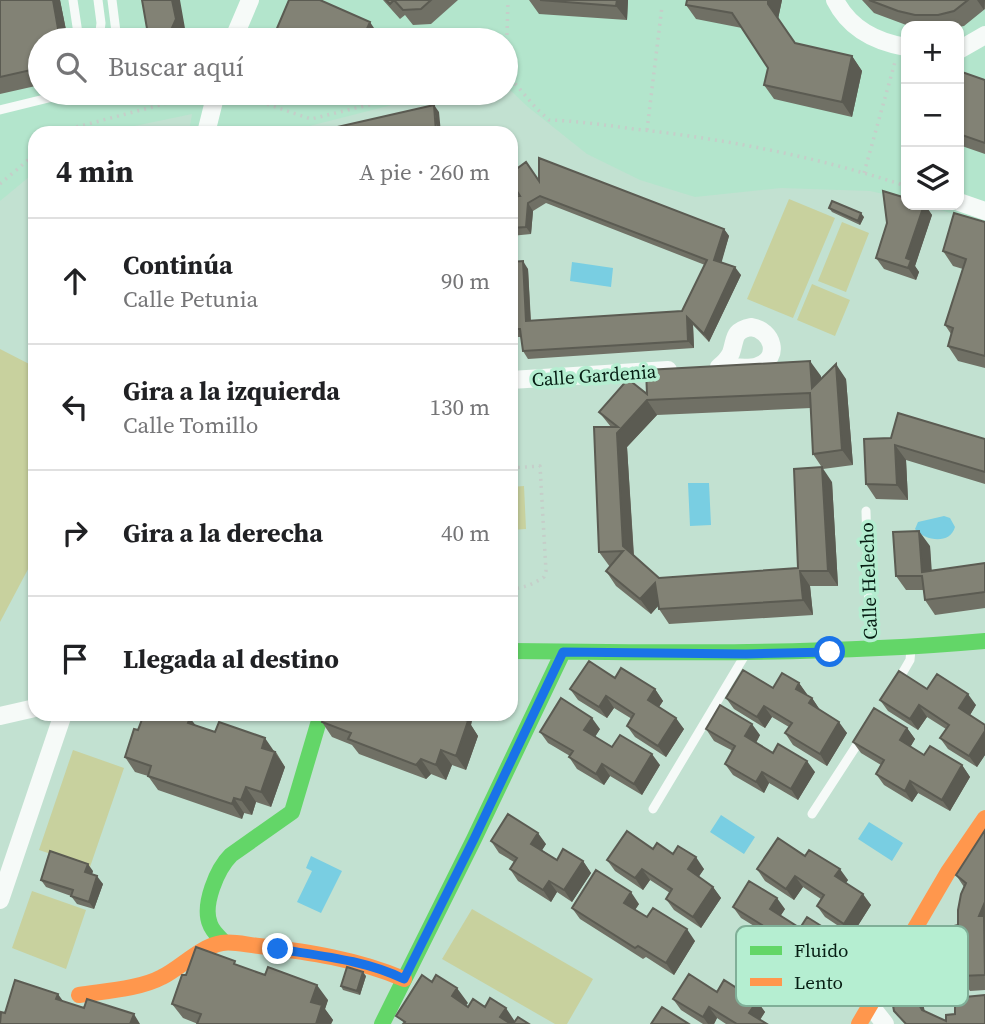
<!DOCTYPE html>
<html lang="es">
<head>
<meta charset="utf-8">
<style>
  body { margin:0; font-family:"Source Serif 4",serif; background:#f2f2f2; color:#202124 }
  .controls { position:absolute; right:21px; top:21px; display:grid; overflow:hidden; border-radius:14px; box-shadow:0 2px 5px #0004 }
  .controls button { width:63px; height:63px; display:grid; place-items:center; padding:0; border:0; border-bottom:2px solid #e0e0e0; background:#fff; color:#202124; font:35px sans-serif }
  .stop { position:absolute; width:21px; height:21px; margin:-16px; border:5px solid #1a73e8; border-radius:50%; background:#fff }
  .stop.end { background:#1a73e8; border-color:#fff; box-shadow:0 2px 7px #0008 }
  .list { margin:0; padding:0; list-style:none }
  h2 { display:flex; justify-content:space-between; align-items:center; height:91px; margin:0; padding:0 28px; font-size:30px }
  h2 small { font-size:23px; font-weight:400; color:#757577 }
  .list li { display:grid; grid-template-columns:46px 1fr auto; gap:21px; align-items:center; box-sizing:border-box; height:126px; padding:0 28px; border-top:2px solid #e0e0e0 }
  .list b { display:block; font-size:26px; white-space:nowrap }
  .list p { margin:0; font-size:23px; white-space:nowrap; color:#757577 }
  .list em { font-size:23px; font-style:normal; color:#757577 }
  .icon { flex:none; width:38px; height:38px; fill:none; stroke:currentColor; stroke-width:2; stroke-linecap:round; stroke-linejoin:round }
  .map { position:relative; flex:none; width:985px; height:1024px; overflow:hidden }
  .search { position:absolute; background:#fff; box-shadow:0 2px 5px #0004; left:28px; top:28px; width:490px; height:77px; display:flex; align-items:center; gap:18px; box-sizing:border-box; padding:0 24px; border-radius:38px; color:#757577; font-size:26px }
  .panel { position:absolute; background:#fff; box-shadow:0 2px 5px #0004; left:28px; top:126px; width:490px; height:595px; border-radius:21px }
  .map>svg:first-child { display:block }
  .built { fill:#b3e5cc }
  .green { fill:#c8d19e }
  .water { fill:#79cee2 }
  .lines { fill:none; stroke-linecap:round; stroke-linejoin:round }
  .path { stroke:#c5cec9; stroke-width:3.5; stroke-dasharray:2 5; stroke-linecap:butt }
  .lane { stroke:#f6faf8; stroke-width:9 }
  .street { stroke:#f6faf8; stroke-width:18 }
  .fast { stroke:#63d668; stroke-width:16 }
  .slow { stroke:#ff974d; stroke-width:16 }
  .wall { fill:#707065 }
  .shaded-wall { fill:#5b5b52 }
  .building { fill:#828275; stroke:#5b5b52; stroke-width:2 }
  .route { stroke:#1a73e8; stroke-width:9 }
  .labels { text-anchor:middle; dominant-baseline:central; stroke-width:7; stroke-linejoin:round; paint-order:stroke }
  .street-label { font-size:19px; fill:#061d13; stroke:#b5eed1 }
  .key { fill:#b5eed1; stroke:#80af98; stroke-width:2 }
  .key-label { font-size:19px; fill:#061d13 }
</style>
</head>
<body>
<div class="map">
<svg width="985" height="1024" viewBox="0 0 985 1024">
  <rect width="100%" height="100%" fill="#c2e1d1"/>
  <path class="built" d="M 0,0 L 985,0 L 985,224 L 925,205 L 959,205 L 959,26 L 906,26 L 906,199 L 870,191 L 781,188 L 695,197 L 640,180 L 587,154 L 528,107 L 506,86 L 506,40 L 40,40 L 40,93 L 439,93 L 282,133 L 194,133 L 189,131 L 192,114 L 101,133 L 35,133 L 35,172 L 0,201 Z"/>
  <path class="green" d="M 789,199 L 835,218 L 793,318 L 747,299 Z
    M 842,222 L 869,233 L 846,292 L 818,281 Z
    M 812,284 L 850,300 L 835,336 L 797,320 Z
    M 0,349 L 35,367 L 35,556 L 0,622 Z
    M 524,486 L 526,529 L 511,530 L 511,487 Z
    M 73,750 L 124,768 L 90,867 L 39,850 Z
    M 32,891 L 86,910 L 66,969 L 12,948 Z
    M 472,909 L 593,979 L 567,1024 L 555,1024 L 442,959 Z"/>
  <path class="water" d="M 572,262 L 613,268 L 611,287 L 570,281 Z
    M 688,483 L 709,483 L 711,525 L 690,526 Z
    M 944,516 L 950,518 L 955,527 C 950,545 925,541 915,529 L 918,522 Z
    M 721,815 L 755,837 L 744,854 L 710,832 Z
    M 869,822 L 903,843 L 892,861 L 858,839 Z
    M 311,856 L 342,871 L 321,913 L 297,902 L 312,871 L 306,868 Z"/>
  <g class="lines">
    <path class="path" d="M 506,70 L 508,0
      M 506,73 L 536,108 L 549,120 C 577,121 606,125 634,129 C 726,139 818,157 906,186
      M 234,93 L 311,119 L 417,93
      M 647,130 L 662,6
      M 64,133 L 69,129 L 179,100 L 193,93
      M 864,173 L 895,62
      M 0,184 L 35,154
      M 511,468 L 540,466 L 546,571 L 544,577 C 533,584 524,588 511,589"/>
    <path class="lane" d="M 73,0 L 79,40
      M 98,0 L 101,23 L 99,40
      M 112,0 L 117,40
      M 0,110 L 69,93
      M 866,511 L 870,648
      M 896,684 L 910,660 L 911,649
      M 653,809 L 745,655
      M 812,814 L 862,737"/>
    <path class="street" d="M 835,0 C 849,28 876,42 906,47
      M 233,40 L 250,0
      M 959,50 L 985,35
      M 206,133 L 216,93
      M 959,202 L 985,211
      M 751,327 C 773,330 781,358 758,366 C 748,370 730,366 719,367 C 724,363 728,359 731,353 C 736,339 732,331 751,327 Z
      M 511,380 L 668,370
      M 0,716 L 35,708
      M 0,900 L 63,714
      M 870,1005 L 885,1024"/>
    <path class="fast" d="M 511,651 C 669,653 827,655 985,641
      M 224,942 C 219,937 212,931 210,924 C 202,905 217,869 231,855 L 292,812 L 321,714
      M 382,1024 L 474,839 L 563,652"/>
    <path class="slow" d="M 79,995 C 104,991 140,989 162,977 C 182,967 199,947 222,943 C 233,941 247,945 259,946 C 309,952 357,959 404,979
      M 859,1024 L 948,872 L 985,818"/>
  </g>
  <path class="wall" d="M 0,0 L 60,0 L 68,40 L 40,40 L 40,85 L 0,94 Z
    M 383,0 L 458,0 L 431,24 L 413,25 L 405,15 L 400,19 Z
    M 529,0 L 628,0 L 627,20 L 539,14 Z
    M 687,0 L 782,0 L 778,19 L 795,43 L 852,56 L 862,71 L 852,117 L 774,99 L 764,85 L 768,68 L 742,28 L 696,19 L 686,5 Z
    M 862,0 L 985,0 L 985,9 L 964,26 L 959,27 L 959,26 L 909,26 L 874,13 Z
    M 959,71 L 985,80 L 985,154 L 959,145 Z
    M 539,181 L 724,229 L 729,236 L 721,262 L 741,275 L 709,342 L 693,325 L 694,348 L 528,359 L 523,351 L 521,337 L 511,337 L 511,262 L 528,269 L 531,321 L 682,311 L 705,265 L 546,203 L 533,211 L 531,234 L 511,236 L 511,197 L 520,196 Z
    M 906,205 L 925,205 L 932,215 L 915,266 L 919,272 L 916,280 L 884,269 L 876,258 Z
    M 829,208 L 864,217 L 860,225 L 832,212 Z
    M 985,222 L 985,368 L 958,361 L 948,346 L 951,334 L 945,325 L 963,269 L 953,266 L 943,251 Z
    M 821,376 L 821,379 L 846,379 L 853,465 L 823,469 L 813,454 L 811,408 L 657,415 L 627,447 L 634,555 L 659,578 L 798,568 L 832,482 L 838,586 L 810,586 L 813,615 L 669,624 L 659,609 L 658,606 L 651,614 L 616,586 L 606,571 L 610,567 L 599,552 L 611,427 L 599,412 L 647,394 Z
    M 864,439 L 985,439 L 985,484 L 906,460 L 908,500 L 876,499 L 866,484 Z
    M 930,546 L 931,571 L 985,563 L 985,608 L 935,615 L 925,600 L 924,590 L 906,590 L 896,576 Z
    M 615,678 L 655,689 L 663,701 L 659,707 L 684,729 L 666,757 L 635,737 L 627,726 L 632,719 L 614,708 L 607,718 L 578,700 L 570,689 Z
    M 799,683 L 807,695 L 812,698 L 820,710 L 847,733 L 827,766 L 793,745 L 785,733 L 789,727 L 772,717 L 765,728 L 734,709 L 726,698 Z
    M 927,689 L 976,705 L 970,715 L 985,725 L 985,755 L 977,767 L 948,749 L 940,738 L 946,729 L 927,717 L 918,730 L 888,711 L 880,700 Z
    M 472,720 L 471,725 L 478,736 L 466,770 L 452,765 L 446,780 L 431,774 L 426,779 L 359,754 L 352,745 L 332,737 L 322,722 Z
    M 196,726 L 276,752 L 285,767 L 271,807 L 256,802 L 252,815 L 244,813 L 242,819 L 158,790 L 148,776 L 135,772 L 125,757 L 138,730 Z
    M 907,728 L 915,739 L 910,747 L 924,755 L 962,765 L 970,777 L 950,811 L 918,793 L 912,802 L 884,785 L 876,774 L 881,765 L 861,753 L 853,742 Z
    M 600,729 L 595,737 L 612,747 L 660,765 L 642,795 L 610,776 L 604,785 L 577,769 L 569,757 L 570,756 L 548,743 L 540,732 Z
    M 706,729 L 760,735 L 756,743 L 773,753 L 815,772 L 798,800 L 769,783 L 764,793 L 733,775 L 725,764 L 733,751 L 714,741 Z
    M 985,830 L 985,990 L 970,991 L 960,976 L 958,925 L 964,887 L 956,875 Z
    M 491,841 L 546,844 L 542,850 L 557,860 L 583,861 L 591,873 L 572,902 L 557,892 L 551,902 L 518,881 L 510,869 L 514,862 L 499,853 Z
    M 653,849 L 673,854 L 704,869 L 698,877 L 713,887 L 721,898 L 701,928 L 674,910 L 666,899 L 670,893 L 650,880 L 643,890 L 615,871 L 607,860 Z
    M 805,856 L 848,880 L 846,883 L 871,905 L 852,935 L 825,917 L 817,906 L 821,899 L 803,887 L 794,900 L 765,881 L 757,869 Z
    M 93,871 L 92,874 L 103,884 L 94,909 L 77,904 L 71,896 L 46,887 L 41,880 Z
    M 639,904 L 635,910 L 647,917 L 695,941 L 674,975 L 646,957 L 643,959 L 580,919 L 572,908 Z
    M 733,907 L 785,909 L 780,916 L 800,928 L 839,937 L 847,948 L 829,975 L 799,956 L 792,968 L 762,948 L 754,937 L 759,929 L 741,918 Z
    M 238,966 L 328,1000 L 325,1009 L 333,1020 L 331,1024 L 198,1024 L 183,1018 L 172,1004 L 186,975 Z
    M 366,976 L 360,995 L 343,990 L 341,986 Z
    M 717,992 L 757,1001 L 765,1012 L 760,1020 L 767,1024 L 726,1024 L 717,1018 L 714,1024 L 703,1024 L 681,1010 L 673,999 Z"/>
  <path class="shaded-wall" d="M 53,0 L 60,0 L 68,40 L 60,40 Z
    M 172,0 L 180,0 L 186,34 L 183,40 L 168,40 L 167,39 Z
    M 617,0 L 628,0 L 627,20 L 616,6 Z
    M 768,0 L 782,0 L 778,19 L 768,4 Z
    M 977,0 L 985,0 L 984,10 Z
    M 370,22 L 380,37 L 379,40 L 362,40 Z
    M 852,56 L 862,71 L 852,117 L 842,102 Z
    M 434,105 L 439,112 L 441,133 L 437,133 Z
    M 528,203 L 533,211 L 531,234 L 526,227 Z
    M 924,205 L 925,205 L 932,215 L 915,266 L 919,272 L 916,280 L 908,268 L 906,258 Z
    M 861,213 L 864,217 L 860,225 L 858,221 Z
    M 724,229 L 729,236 L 720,268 L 714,260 Z
    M 523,261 L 528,269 L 531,329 L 526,321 Z
    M 735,267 L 741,275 L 709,342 L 704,334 Z
    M 687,317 L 693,325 L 694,348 L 688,341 Z
    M 810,361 L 821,376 L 822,402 L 812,388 Z
    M 836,364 L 846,379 L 853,465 L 842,450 Z
    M 647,400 L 657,415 L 627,447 L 634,561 L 623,546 L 617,433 Z
    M 895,445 L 906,460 L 908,500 L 897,485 Z
    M 822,467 L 832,482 L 838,586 L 828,571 Z
    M 919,531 L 930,546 L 933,587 L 922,572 Z
    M 800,571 L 810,586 L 813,615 L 803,600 Z
    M 655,583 L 666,597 L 651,614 L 640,599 Z
    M 799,683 L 807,694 L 804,700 L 796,689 Z
    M 655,689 L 663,701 L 656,711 L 648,700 Z
    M 968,694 L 976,705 L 967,720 L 959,708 Z
    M 606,696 L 614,708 L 607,718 L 599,707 Z
    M 812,698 L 820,710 L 809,703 Z
    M 919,705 L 927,717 L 918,730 L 910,719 Z
    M 764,706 L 772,717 L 765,728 L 757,717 Z
    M 459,714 L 468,714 L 472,720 L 471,725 L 478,736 L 466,770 L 456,756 L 458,717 Z
    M 190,718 L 201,732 L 188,723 Z
    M 592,718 L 600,729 L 592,741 L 584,730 Z
    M 676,718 L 684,729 L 666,757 L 658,746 Z
    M 839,722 L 847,733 L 827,766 L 820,754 Z
    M 752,724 L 760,735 L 753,748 L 745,736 Z
    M 907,728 L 915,739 L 908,751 L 900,740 Z
    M 985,731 L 985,755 L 977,767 L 969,756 Z
    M 265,738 L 285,767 L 271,807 L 261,792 L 262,748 Z
    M 441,750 L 452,765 L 446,780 L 436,765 Z
    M 652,754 L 660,765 L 642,795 L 634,784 Z
    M 421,759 L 431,774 L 426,779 L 416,765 Z
    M 807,761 L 815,772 L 798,800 L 791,789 Z
    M 602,764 L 610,776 L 604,785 L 596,774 Z
    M 962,765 L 970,777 L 950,811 L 942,800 Z
    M 762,772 L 769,783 L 764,793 L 756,782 Z
    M 910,781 L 918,793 L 912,802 L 905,791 Z
    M 246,787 L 256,802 L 252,815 L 241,800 Z
    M 234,798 L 244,813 L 242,819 L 232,804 Z
    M 538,833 L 546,844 L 539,855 L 531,844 Z
    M 696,857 L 704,869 L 696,881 L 688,869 Z
    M 583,861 L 591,873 L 572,902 L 564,890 Z
    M 88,864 L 93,871 L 90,880 L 85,872 Z
    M 642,869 L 650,880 L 643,890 L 635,878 Z
    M 840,869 L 848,880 L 843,887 L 835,876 Z
    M 97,876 L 103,884 L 94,909 L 89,902 Z
    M 795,876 L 803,887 L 794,900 L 786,889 Z
    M 549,881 L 557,892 L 551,902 L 543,890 Z
    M 713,887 L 721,898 L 701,928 L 693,917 Z
    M 631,892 L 639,904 L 632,914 L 624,903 Z
    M 863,894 L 871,905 L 852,935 L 844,924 Z
    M 777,898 L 785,909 L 778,920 L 770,909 Z
    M 985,902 L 985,924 L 979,916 Z
    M 687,929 L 695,941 L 674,975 L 666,963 Z
    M 839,937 L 847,948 L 829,975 L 821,964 Z
    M 791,945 L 799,956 L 792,968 L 784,956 Z
    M 363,972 L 366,976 L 360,995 L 357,991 Z
    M 912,984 L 922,999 L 925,1012 L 922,1010 L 915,997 Z
    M 317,985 L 328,1000 L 325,1009 L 333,1020 L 331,1024 L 316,1024 L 311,1002 Z
    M 457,988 L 468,1003 L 462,1011 L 452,996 Z
    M 58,994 L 68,1008 L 56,999 Z
    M 757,1001 L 765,1012 L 757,1024 L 749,1013 Z
    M 709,1007 L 717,1018 L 714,1024 L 708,1024 L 703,1017 Z
    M 506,1008 L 516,1023 L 515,1024 L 505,1024 L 500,1017 Z
    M 134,1014 L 140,1024 L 130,1024 Z"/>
  <path class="building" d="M 0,0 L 53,0 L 60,40 L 40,40 L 40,68 L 0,77 Z
    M 142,0 L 172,0 L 176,19 L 167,39 L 149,40 Z
    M 289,0 L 320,0 L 370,22 L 362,40 L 272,40 Z
    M 386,0 L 431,0 L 421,9 L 403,10 L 394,0 L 390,4 Z
    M 540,0 L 617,0 L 616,6 Z
    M 687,0 L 768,0 L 768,4 L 795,43 L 852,56 L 842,102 L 764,85 L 768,68 L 732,13 L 686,5 Z
    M 869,0 L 968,0 L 954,11 L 938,15 L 915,15 L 898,11 Z
    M 959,71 L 985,80 L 985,143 L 959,134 Z
    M 434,105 L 436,132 L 464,129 L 465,133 L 311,133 Z
    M 539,158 L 724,229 L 714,260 L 735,267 L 704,334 L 687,317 L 688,341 L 523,351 L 520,329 L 511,329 L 511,262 L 523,261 L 526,321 L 682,311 L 707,260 L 540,196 L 528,203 L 526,227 L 511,228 L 511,197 L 520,196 L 511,182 L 511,173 L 526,162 L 539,181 Z
    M 883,191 L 906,198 L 906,205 L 924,205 L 906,258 L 911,260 L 908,268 L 876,258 L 887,223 Z
    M 832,201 L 861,213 L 858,221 L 829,208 Z
    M 954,213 L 985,222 L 985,356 L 948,346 L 953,328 L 945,325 L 966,259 L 943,251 Z
    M 810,361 L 812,388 L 836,364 L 842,450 L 813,454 L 810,393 L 647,400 L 617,433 L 623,546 L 659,578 L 798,568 L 794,469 L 822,467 L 828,571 L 800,571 L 803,600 L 659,609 L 655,583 L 640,599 L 606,571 L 623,551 L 599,552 L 594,427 L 618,427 L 599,412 L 628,379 L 647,394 L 646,370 Z
    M 898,413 L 985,439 L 985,472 L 895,445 L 897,485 L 866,484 L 864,439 L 891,438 Z
    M 919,531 L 922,572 L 985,563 L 985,592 L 925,600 L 922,576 L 896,576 L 893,532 Z
    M 589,661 L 615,678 L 621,668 L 655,689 L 648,700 L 676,718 L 658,746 L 627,726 L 634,714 L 606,696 L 599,707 L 570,689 Z
    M 743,670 L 773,688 L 782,673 L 799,683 L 796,689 L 812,698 L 809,703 L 839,722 L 820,754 L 785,733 L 792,723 L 764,706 L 757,717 L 726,698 Z
    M 899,671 L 927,689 L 937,674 L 968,694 L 959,708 L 985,725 L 985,731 L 969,756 L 940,738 L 949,725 L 919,705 L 910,719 L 880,700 Z
    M 561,698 L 592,718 L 584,730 L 612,747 L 620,735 L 652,754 L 634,784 L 602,764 L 596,774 L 569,757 L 573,751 L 540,732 Z
    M 720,705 L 752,724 L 745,736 L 773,753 L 778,744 L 807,761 L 791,789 L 762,772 L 756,782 L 725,764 L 735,746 L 706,729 Z
    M 874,708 L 907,728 L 900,740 L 924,755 L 930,746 L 962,765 L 942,800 L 910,781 L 905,791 L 876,774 L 884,760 L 853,742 Z
    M 144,714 L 180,714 L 190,718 L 188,723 L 215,732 L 219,722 L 265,738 L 262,748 L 275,752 L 261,792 L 246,787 L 241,800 L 234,798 L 232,804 L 148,776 L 151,766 L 125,757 L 134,729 L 138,730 Z
    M 325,714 L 459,714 L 458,717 L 468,721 L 456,756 L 441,750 L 436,765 L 421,759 L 416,765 L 348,739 L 351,733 L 322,722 Z
    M 508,814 L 538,833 L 531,844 L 557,860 L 563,849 L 583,861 L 564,890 L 549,881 L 543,890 L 510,869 L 517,858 L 491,841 Z
    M 985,830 L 985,902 L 979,916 L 984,916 L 985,975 L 960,976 L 954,926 L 958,925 L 958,910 L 961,894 L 966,883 L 956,875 Z
    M 627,831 L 653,849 L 657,843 L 673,854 L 678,846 L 696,857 L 688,869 L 713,887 L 693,917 L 666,899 L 672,889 L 642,869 L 635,878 L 607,860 Z
    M 778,838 L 805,856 L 809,850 L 840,869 L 835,876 L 863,894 L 844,924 L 817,906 L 824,895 L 795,876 L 786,889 L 757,869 Z
    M 50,851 L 88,864 L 85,872 L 97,876 L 89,902 L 71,896 L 73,890 L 41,880 Z
    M 596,870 L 631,892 L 624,903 L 647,917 L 653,908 L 687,929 L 666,963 L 638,946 L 635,948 L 572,908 Z
    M 749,881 L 777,898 L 770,909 L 800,928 L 807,917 L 839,937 L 821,964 L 791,945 L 784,956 L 754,937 L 762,925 L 733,907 Z
    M 196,947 L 235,961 L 234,964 L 265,975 L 268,967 L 317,985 L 311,1002 L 322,1005 L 316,1024 L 197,1024 L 201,1014 L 172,1004 L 182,975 L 186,975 Z
    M 347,967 L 363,972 L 357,991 L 341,986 Z
    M 689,974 L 717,992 L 724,980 L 757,1001 L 749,1013 L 767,1024 L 737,1024 L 709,1007 L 703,1017 L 673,999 Z
    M 422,975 L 432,982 L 436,975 L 457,988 L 452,996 L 468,1007 L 473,999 L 485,1007 L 490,998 L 506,1008 L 500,1017 L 511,1024 L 403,1024 L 405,1022 L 396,1016 Z
    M 15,980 L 58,994 L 56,999 L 84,1008 L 87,999 L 134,1014 L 130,1024 L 0,1024 L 1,1012 L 5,1013 Z
    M 889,984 L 912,984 L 915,997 L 922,1010 L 946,1021 L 946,1015 L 955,1014 L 955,998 L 985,995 L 985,1024 L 906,1024 L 894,1011 Z
    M 662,1007 L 689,1024 L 651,1024 Z
    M 518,1017 L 529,1024 L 513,1024 Z"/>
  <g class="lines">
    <path class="route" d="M 278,949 C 321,956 365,960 404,979 L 474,839 L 563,652 L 746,654 L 830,652"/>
  </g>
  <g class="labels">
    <g class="street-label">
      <text transform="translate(594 375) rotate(-4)">Calle Gardenia</text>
      <text transform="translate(868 581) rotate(-92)">Calle Helecho</text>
    </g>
  </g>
  <rect x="736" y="926" width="232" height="80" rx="10" class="key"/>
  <rect x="750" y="946" width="32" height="9" fill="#63d668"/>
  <rect x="750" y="978" width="32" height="8" fill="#ff974d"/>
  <g class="key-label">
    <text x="794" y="957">Fluido</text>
    <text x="794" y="989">Lento</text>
  </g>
</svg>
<div class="controls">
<button>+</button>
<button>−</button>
<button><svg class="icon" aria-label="layers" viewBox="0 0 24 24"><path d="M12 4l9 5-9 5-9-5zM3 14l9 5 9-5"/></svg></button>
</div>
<div class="stop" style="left:830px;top:652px"></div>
<div class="stop end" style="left:278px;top:949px"></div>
<div class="search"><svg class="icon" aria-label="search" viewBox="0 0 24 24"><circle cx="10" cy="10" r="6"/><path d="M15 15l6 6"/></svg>Buscar aquí</div>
<section class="panel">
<h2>4 min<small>A pie · 260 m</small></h2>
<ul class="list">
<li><svg class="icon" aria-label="ahead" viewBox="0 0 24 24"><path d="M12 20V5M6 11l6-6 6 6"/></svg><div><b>Continúa</b><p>Calle Petunia</p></div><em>90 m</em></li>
<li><svg class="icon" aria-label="left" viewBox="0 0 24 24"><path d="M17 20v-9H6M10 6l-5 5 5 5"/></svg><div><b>Gira a la izquierda</b><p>Calle Tomillo</p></div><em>130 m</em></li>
<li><svg class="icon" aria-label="right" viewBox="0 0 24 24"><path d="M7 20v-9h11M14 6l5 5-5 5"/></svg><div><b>Gira a la derecha</b></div><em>40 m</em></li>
<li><svg class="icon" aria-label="arrive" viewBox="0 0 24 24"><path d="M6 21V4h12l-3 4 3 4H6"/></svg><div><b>Llegada al destino</b></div></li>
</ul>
</section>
</div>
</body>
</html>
